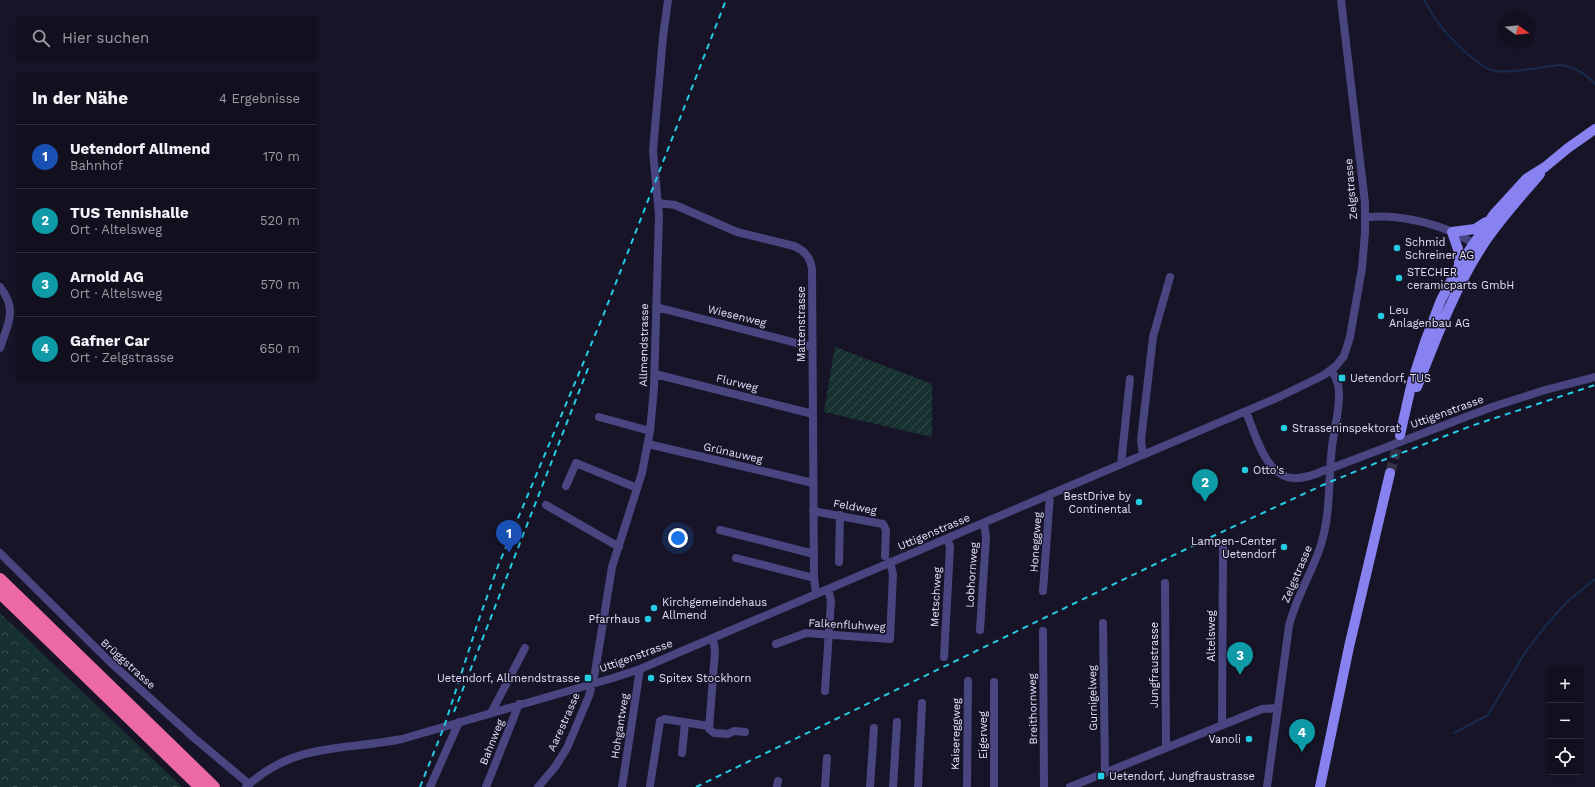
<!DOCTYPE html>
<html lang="de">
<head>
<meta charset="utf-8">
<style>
  body { margin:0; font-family:"Work Sans",sans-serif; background:#1f1d2b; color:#f1f3f6 }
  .controls { position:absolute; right:12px; bottom:12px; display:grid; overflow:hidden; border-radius:4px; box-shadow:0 1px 3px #0004 }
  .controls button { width:36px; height:36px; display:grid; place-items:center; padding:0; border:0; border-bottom:1px solid #312f3c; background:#120f1e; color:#f1f3f6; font:20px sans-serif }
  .compass { position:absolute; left:1499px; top:12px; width:36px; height:36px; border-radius:50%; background:#120f1e; box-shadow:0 1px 3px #0004; rotate:105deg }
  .you { position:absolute; left:678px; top:538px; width:14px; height:14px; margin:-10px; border:3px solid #fff; border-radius:50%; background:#1a73e8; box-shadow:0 0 0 6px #1a73e833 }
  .badge { display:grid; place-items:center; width:26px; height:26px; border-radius:50%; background:#23cbe3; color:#fff; font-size:13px; font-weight:700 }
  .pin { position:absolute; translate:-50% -33px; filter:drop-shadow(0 1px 2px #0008) }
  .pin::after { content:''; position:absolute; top:21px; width:14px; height:12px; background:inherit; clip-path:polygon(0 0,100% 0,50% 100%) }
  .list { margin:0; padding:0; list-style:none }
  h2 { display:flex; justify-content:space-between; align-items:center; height:52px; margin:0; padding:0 16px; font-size:17px }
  h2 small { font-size:13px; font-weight:400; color:#9c9ca4 }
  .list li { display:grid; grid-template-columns:26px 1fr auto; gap:12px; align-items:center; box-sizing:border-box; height:64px; padding:0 16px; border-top:1px solid #312f3c }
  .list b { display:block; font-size:15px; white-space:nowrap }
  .list p { margin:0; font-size:13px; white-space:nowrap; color:#9c9ca4 }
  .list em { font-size:13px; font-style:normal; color:#9c9ca4 }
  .icon { flex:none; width:22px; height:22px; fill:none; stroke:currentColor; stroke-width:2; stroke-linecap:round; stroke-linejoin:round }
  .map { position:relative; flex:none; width:1595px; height:787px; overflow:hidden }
  .search { position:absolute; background:#120f1e; box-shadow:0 1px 3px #0004; left:16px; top:16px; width:300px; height:44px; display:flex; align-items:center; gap:10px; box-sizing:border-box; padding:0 14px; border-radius:4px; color:#9c9ca4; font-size:15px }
  .panel { position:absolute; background:#120f1e; box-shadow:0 1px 3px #0004; left:16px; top:72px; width:300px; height:308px; border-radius:4px }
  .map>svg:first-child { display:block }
  .forest { fill:url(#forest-crowns) }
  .garden { fill:url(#garden-furrows) }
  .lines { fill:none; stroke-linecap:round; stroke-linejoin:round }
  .stream { stroke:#182b4c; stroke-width:2 }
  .secondary-tunnel { stroke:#363248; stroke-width:10; stroke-dasharray:10 5; stroke-linecap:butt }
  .street { stroke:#484581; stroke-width:8 }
  .secondary { stroke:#8782ef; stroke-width:10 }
  .highway { stroke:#ec69a4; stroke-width:12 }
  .rail { stroke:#23cbe3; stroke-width:2; stroke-dasharray:6 5; stroke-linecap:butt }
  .street-bridge { stroke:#484581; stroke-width:8 }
  .poi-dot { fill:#23cbe3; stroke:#181428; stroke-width:1.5 }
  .labels { text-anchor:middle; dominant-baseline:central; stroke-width:3; stroke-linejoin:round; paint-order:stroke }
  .street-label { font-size:11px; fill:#e2dffb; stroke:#181428 }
  .poi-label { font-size:11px; fill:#e2dffb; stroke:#181428; text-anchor:start }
</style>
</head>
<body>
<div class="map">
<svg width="1595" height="787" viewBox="0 0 1595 787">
  <defs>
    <pattern id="forest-crowns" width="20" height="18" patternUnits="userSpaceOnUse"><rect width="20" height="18" fill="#173131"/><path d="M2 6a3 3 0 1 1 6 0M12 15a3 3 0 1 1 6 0" fill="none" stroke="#384e50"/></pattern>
    <pattern id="garden-furrows" width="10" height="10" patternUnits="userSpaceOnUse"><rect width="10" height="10" fill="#173131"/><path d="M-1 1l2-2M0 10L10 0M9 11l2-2" fill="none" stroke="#384e50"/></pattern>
  </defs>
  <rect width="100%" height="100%" fill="#181428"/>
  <path class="forest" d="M 0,613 L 182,787 L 0,787 Z"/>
  <path class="garden" d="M 835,347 L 932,384 L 932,437 L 824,412 Z"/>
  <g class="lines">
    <path class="stream" d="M 1424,0 C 1429,7 1432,15 1437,21 C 1446,34 1479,69 1495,71 C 1509,74 1543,67 1559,65 C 1574,66 1585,73 1595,84
      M 1454,733 L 1488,715 L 1524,654 L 1547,624 L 1568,601 L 1595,579"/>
    <path class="secondary-tunnel" d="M 1390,473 L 1400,436"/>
    <path class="street" d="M 658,203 L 675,205 L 737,232 L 794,246 C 805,251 810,257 812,269 L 814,578 L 816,594
      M 1365,217 C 1374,217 1384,216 1393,217 C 1422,220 1455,229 1478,247
      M 0,287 C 18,310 8,323 0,348
      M 656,307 L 812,347
      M 655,374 L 813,414
      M 1246,411 C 1254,432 1266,477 1293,478 C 1304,479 1314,475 1323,471
      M 599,417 L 650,431
      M 648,444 L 813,483
      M 1143,455 L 1141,440 L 1153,337 L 1170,277
      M 1121,464 L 1130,379
      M 1337,466 L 1492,407 L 1545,390 L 1595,377
      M 566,486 L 576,463 L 637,488
      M 546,505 L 619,547
      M 813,511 L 883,524 L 886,530 L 885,556
      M 720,530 L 814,554
      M 0,553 L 109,661 L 193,737 L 249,784
      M 736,558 L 814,578
      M 839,562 L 840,515
      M 1165,583 L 1166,747
      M 1043,591 L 1050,494
      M 1103,623 L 1105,773
      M 980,630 L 986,537 L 984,523
      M 1043,631 L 1044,787
      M 713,638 L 715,651 L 709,729 L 714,733 L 728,734 L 734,731 L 745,732
      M 776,644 L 806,633 L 890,639 L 893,574 L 890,562
      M 944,657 L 950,547 L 947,538
      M 994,682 L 994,787
      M 825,691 L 831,601 L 828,589
      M 491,713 L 525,648
      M 1222,725 L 1223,547
      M 682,753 L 685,723
      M 650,786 L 660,721 L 665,719 L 708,726
      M 246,787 C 294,742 342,751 402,739 L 613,678 L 640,669 L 1279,397 L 1324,375 L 1336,366 L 1344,356 L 1350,337 L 1362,268 L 1365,233 L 1365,203 L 1341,0
      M 430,787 L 459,722
      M 486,787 L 519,704
      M 538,787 L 555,767 L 567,748 L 589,696 L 595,672 L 612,567 L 642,473 L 650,431 L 654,388 L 659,215 L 653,151 L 663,37 L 668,0
      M 622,787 L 640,669
      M 777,787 L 778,781
      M 825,787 L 827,758
      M 870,787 L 874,728
      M 893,787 L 897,722
      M 918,787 L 922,703
      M 967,787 L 968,681
      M 1070,787 L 1262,709 L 1278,708
      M 1267,787 L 1289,626 C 1296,596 1314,570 1322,541 C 1331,510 1328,478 1332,447 C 1334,429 1340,410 1339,392 C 1339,384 1336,377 1331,370"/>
    <path class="secondary" d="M 1459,265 L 1459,252 L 1452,232 L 1475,229 L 1486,222
      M 1417,387 C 1436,339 1453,292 1481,248 C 1498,221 1520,198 1540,174
      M 1400,435 L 1412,382 L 1425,342 L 1441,300 L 1460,264 L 1494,214 L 1526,179 L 1545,167 L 1568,148 L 1595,129
      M 1320,787 L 1349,647 L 1390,473"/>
    <path class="highway" d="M 0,579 L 214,787
      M 0,593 L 200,787"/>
    <path class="rail" d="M 454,712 L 589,366
      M 420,787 L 444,727 L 478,622 L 498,566 L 603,316 L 726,0
      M 696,787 L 1209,538 L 1325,484 L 1381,461 L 1471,426 L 1595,385"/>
    <path class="street-bridge" d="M 1323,471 L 1337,466"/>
  </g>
  <g class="poi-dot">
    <circle cx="1397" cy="248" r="4"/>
    <circle cx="1399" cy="278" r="4"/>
    <circle cx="1381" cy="316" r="4"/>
    <rect x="1338" y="374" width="8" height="8" rx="2"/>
    <circle cx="1284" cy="428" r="4"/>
    <circle cx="1245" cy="470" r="4"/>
    <circle cx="1139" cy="502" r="4"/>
    <circle cx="1284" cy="547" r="4"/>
    <circle cx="654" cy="608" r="4"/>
    <circle cx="648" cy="619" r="4"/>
    <rect x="584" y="674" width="8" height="8" rx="2"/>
    <circle cx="651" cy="678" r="4"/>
    <circle cx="1249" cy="739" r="4"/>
    <rect x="1097" y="772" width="8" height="8" rx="2"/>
  </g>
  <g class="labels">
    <g class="street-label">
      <text transform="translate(1351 189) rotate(-95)">Zelgstrasse</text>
      <text transform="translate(737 316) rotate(14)">Wiesenweg</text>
      <text transform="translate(801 324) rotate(-90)">Mattenstrasse</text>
      <text transform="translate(644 345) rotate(-89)">Allmendstrasse</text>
      <text transform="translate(737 383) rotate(14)">Flurweg</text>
      <text transform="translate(1447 412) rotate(-20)">Uttigenstrasse</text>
      <text transform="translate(733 453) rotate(13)">Grünauweg</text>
      <text transform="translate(855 507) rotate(10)">Feldweg</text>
      <text transform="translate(934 532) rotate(-23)">Uttigenstrasse</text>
      <text transform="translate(1036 542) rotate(-86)">Honeggweg</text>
      <text transform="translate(1297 574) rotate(-67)">Zelgstrasse</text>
      <text transform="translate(972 575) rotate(-86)">Lobhornweg</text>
      <text transform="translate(936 597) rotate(-87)">Metschweg</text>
      <text transform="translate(847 625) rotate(3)">Falkenfluhweg</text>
      <text transform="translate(1211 636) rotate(-90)">Altelsweg</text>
      <text transform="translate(636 656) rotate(-20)">Uttigenstrasse</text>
      <text transform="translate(128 664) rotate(42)">Brüggstrasse</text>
      <text transform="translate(1154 665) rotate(-90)">Jungfraustrasse</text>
      <text transform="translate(1093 698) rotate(-91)">Gurnigelweg</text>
      <text transform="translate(1033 709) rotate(-91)">Breithornweg</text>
      <text transform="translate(564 722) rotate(-66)">Aarestrasse</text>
      <text transform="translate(620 726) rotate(-81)">Hohgantweg</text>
      <text transform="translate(956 734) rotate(-89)">Kaisereggweg</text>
      <text transform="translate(983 735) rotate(-90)">Eigerweg</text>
      <text transform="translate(492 742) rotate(-68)">Bahnweg</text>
    </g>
    <g class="poi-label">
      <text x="1405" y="242">Schmid<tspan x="1405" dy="13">Schreiner AG</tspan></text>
      <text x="1407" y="272">STECHER<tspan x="1407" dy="13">ceramicparts GmbH</tspan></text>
      <text x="1389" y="310">Leu<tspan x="1389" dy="13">Anlagenbau AG</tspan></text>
      <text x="1350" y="378">Uetendorf, TUS</text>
      <text x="1292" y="428">Strasseninspektorat</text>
      <text x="1253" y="470">Otto's</text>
      <text x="1131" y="496" text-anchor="end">BestDrive by<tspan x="1131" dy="13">Continental</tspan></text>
      <text x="1276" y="541" text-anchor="end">Lampen-Center<tspan x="1276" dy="13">Uetendorf</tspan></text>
      <text x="662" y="602">Kirchgemeindehaus<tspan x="662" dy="13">Allmend</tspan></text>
      <text x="640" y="619" text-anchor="end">Pfarrhaus</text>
      <text x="580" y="678" text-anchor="end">Uetendorf, Allmendstrasse</text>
      <text x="659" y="678">Spitex Stockhorn</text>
      <text x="1241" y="739" text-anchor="end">Vanoli</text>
      <text x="1109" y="776">Uetendorf, Jungfraustrasse</text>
    </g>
  </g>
</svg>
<div class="controls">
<button>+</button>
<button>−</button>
<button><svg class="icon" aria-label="locate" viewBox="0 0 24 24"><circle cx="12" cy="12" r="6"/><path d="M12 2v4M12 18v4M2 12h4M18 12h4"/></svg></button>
</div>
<svg class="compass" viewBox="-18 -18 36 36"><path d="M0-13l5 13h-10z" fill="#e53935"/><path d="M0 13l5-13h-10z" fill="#9c9ca4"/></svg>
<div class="you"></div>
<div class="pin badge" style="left:509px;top:553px;background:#1a4fb4">1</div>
<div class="pin badge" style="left:1205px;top:502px;background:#0f9aa8">2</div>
<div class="pin badge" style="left:1240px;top:675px;background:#0f9aa8">3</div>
<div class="pin badge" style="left:1302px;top:752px;background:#0f9aa8">4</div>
<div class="search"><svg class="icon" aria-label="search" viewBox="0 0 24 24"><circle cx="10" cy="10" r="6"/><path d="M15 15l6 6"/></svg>Hier suchen</div>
<section class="panel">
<h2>In der Nähe<small>4 Ergebnisse</small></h2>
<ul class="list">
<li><span class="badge" style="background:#1a4fb4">1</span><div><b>Uetendorf Allmend</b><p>Bahnhof</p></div><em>170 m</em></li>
<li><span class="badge" style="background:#0f9aa8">2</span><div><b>TUS Tennishalle</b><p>Ort · Altelsweg</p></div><em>520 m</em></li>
<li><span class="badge" style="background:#0f9aa8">3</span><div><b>Arnold AG</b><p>Ort · Altelsweg</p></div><em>570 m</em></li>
<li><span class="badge" style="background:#0f9aa8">4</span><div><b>Gafner Car</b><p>Ort · Zelgstrasse</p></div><em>650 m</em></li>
</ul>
</section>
</div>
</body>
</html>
